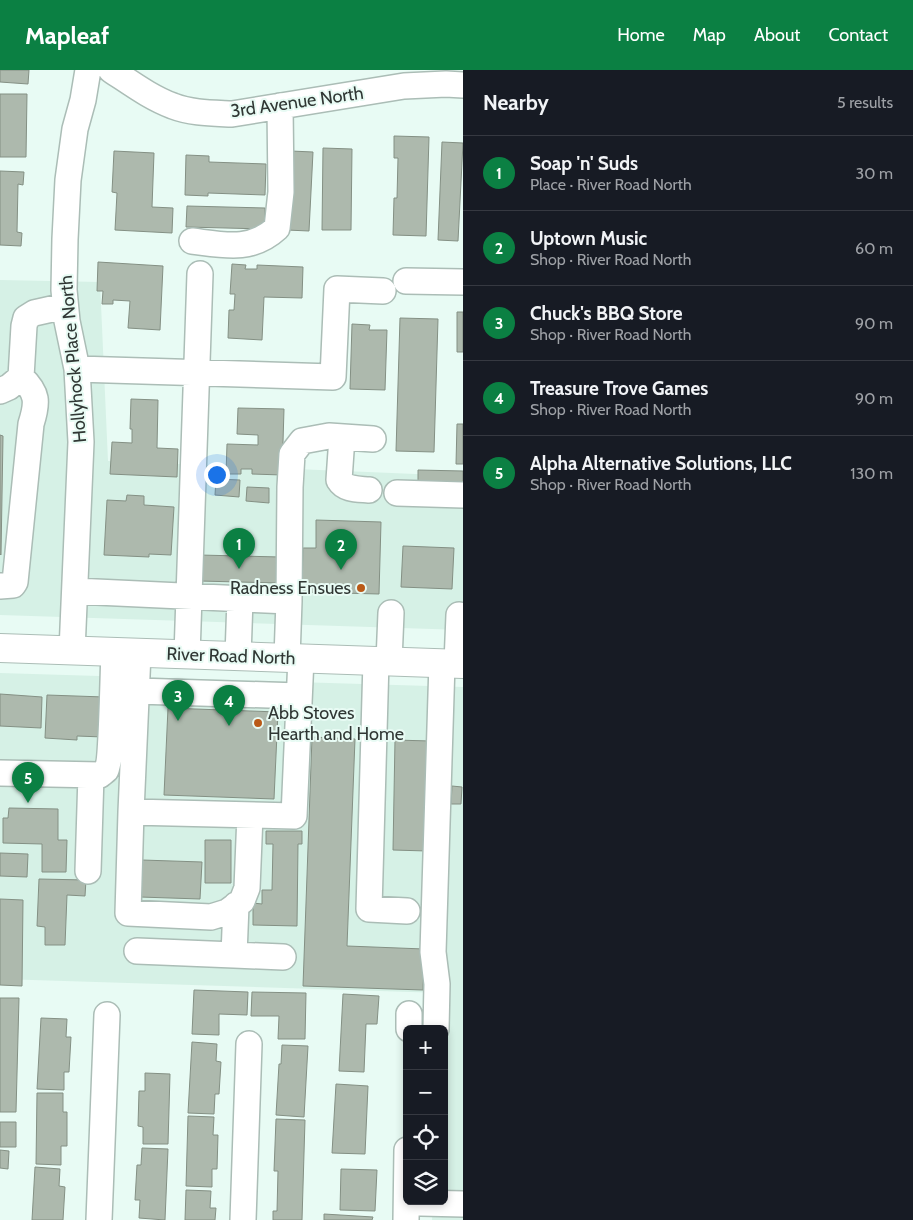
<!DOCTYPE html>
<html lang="en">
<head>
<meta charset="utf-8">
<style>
  body { margin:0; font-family:Cabin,sans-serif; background:#242831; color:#f1f3f6 }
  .controls { position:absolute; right:15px; bottom:15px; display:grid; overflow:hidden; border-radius:8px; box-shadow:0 2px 8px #0003 }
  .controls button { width:45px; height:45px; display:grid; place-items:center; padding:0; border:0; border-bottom:1px solid #363941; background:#171b24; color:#f1f3f6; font:25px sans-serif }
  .you { position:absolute; left:216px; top:404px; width:18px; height:18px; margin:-12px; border:4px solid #fff; border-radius:50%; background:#1a73e8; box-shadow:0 0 0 8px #1a73e833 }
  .badge { display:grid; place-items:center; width:32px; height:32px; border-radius:50%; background:#0b8043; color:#fff; font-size:16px; font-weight:700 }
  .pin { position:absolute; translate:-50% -41px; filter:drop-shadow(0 1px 2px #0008) }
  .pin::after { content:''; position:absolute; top:26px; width:18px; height:15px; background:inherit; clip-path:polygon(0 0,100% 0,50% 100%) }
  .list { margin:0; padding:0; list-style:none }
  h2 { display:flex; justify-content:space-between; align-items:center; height:65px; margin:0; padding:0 20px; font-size:21px }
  h2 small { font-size:16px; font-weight:400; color:#9ea1a6 }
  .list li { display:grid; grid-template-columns:32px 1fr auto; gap:15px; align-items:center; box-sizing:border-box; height:75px; padding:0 20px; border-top:1px solid #363941 }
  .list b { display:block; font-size:19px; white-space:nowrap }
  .list p { margin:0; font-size:16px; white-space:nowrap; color:#9ea1a6 }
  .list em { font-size:16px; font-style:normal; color:#9ea1a6 }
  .icon { flex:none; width:28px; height:28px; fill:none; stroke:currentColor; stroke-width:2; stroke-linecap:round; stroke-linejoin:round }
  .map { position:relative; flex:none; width:463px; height:1150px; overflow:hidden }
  header { display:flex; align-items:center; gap:30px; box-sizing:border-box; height:70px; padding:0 25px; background:#0b8043; color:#fff }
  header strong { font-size:24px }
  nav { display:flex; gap:28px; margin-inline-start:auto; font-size:18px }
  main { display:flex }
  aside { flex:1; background:#171b24 }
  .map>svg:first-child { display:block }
  .built { fill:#d6f1e6 }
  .building { fill:#adb9ad; stroke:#849084 }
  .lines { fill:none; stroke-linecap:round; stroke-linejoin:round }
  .minor-casing { stroke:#abbdb6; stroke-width:28 }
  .major-casing { stroke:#abbdb6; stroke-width:30 }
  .minor { stroke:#fff; stroke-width:25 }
  .major { stroke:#fff; stroke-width:28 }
  .poi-dot { fill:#ba5a18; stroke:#e8fbf4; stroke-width:2 }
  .labels { text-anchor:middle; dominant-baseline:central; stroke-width:4; stroke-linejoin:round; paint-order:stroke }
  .street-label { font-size:18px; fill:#303734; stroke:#e8fbf4 }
  .poi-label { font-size:18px; fill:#303734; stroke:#e8fbf4; text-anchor:end }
</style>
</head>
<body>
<header>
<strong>Mapleaf</strong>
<nav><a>Home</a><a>Map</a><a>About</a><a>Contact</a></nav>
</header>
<main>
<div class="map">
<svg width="463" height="1150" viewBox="0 0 463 1150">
  <rect width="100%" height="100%" fill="#e8fbf4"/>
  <path class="built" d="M 0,210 L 100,212 L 108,391 L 463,406 L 463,560 L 0,545 Z
    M 0,603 L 463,617 L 463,1150 L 432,1150 L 433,1131 L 444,1131 L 444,959 L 442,923 L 0,909 Z"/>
  <path class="building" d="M 0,0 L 29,0 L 28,14 L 0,12 Z
    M 0,24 L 27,24 L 26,87 L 0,87 Z
    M 394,66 L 429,67 L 426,166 L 393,165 L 394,128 L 397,128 L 398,88 L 394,88 Z
    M 442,72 L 463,73 L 458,171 L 438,170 Z
    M 323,78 L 352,79 L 351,160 L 322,160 Z
    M 114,81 L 154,83 L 152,137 L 173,138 L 172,163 L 115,160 L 117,123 L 112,122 Z
    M 291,81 L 313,82 L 309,161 L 287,160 Z
    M 186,85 L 209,86 L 209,92 L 266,94 L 265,125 L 208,123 L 208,126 L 185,125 Z
    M 0,101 L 24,102 L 23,115 L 18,114 L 17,162 L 22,163 L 21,176 L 0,175 Z
    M 187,136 L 265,138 L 265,159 L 186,157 Z
    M 98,192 L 163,196 L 160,260 L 128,258 L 130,231 L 113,230 L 113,234 L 102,234 L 103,221 L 97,221 Z
    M 232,194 L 246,195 L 245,199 L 257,199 L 257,195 L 303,197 L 302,228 L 264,227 L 262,270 L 228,268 L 229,240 L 234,240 L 235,224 L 230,224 Z
    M 457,242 L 463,242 L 463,282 L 457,282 Z
    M 400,248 L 438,249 L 434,382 L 396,381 Z
    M 352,254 L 370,255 L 369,260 L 387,260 L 385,320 L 350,319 Z
    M 131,329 L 158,330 L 157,378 L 178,379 L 177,407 L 110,404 L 112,372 L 132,373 L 132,359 L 130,359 Z
    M 238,338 L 284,339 L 282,405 L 252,404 L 252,399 L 241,399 L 241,404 L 226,404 L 227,374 L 258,375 L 258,365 L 237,364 Z
    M 457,354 L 463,354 L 463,394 L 456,394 Z
    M 0,365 L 3,366 L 1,485 L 0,484 Z
    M 418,400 L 463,401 L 463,416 L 418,415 Z
    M 216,409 L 240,410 L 239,427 L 215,425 Z
    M 247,417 L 269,418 L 269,433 L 246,431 Z
    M 127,425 L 144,426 L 144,435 L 174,437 L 171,485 L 149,484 L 149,487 L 104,485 L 107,430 L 126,431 Z
    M 316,450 L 381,452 L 379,524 L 302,522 L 303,478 L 316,478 Z
    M 403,476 L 454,478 L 452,519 L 401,517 Z
    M 199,485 L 280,487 L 279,513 L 199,511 Z
    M 0,624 L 42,627 L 41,658 L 0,656 Z
    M 47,625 L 104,627 L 103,667 L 77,666 L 77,670 L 45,668 Z
    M 168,638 L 278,642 L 274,729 L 164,725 Z
    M 312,667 L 355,669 L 347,876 L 424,879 L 423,920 L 303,916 Z
    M 395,670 L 430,671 L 427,781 L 393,780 Z
    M 452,716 L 462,717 L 461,734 L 451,734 Z
    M 9,738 L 58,739 L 58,770 L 67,770 L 66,802 L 42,802 L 42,774 L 3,773 L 3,748 L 8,748 Z
    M 266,761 L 302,761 L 302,774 L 298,774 L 297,856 L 253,855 L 253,833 L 262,834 L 262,820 L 272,820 L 273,774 L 266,774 Z
    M 205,770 L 231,770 L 231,813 L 205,813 Z
    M 0,783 L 28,784 L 27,807 L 0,806 Z
    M 142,790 L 202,792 L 200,829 L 140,827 Z
    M 39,809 L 86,810 L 85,826 L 67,825 L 65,875 L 45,875 L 45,857 L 37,856 Z
    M 0,829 L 23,830 L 22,916 L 0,915 Z
    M 194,920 L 248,922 L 247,945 L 219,944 L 219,965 L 192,964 Z
    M 252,922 L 306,923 L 305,969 L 278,969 L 279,946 L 251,946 Z
    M 343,924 L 379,926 L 377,954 L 366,954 L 364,1002 L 339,1001 Z
    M 0,928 L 19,928 L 16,1042 L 0,1042 Z
    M 41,948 L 67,949 L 66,967 L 71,967 L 69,1002 L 64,1002 L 64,1020 L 37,1019 Z
    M 192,972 L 217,974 L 216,991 L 221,992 L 219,1024 L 215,1024 L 214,1044 L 188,1043 Z
    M 282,975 L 308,976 L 304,1047 L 276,1045 L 279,994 L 281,994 Z
    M 145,1003 L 170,1004 L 168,1074 L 143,1074 L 143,1057 L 138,1056 L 139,1021 L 145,1021 Z
    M 336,1014 L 368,1016 L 365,1084 L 332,1083 Z
    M 37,1023 L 63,1023 L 63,1042 L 67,1042 L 67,1076 L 61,1076 L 61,1095 L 36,1094 Z
    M 188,1046 L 214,1047 L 213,1065 L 218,1065 L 217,1099 L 212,1099 L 212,1117 L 186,1116 Z
    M 276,1049 L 305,1050 L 302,1150 L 273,1150 L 273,1141 L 277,1141 L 278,1101 L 274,1101 Z
    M 0,1052 L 16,1052 L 16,1077 L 0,1077 Z
    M 142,1078 L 168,1079 L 165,1150 L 139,1148 L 140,1130 L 135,1130 L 137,1095 L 141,1095 Z
    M 0,1080 L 9,1081 L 8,1099 L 0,1098 Z
    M 35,1097 L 60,1099 L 59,1116 L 65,1117 L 63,1150 L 32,1150 Z
    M 341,1099 L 377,1100 L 375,1141 L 340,1140 Z
    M 186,1120 L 211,1121 L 210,1138 L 216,1138 L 215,1150 L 185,1150 Z
    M 324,1144 L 373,1147 L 372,1150 L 324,1150 Z"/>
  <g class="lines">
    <defs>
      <path id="minor" d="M 111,0 C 131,13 151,28 173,36 C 191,43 212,43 232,44 L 404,16 L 446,14 L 463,15
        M 192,171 C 224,175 251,182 277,158 L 281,122 L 280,36
        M 406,211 L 463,212
        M 77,299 L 333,307 L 337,219 L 383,221
        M 0,321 L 9,317 L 21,307 L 24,256 L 26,248 L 34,243 L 65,236
        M 342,367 L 339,410 C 345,420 358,419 369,420
        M 397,423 L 463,425
        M 0,516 L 13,515 L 15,512 L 31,354 C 38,332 38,323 21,307
        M 75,521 L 289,531 L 287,588
        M 289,531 L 290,417 L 292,384 L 302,371 L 329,366 L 373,369
        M 72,581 L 81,372 L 77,299 L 67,251 L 64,220 L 65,169 L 68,110 L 75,59 L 83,30 L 88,0
        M 138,583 L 131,742 L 294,746 L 301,588
        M 187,585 L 200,204
        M 238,586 L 240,529
        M 376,591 L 369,839 L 407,841
        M 389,591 L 391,543
        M 457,593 L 459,545
        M 137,621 L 299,626
        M 0,703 L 100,705 C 101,704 105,701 106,700 C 112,692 113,599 114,582
        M 131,742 L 128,843 L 211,847 L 227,842 L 242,831 L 247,818 L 250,745
        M 88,801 L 91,705
        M 137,881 L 234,885 L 236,835
        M 234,885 L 283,887
        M 409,959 L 409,944
        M 436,959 L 437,914 L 433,882 L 442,593
        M 421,1133 L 463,1134
        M 99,1150 L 107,945
        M 243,1150 L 249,974
        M 406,1150 L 407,1080"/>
      <path id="major" d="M 0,578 L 463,594"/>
    </defs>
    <use href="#minor" class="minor-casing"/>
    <use href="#major" class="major-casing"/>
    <use href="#minor" class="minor"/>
    <use href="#major" class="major"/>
  </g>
  <g class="poi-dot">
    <circle cx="361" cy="518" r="5"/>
    <circle cx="258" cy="653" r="5"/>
  </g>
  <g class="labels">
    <g class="street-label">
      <text transform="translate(297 32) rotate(-8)">3rd Avenue North</text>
      <text transform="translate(73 289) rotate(-95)">Hollyhock Place North</text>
      <text transform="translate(231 586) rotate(2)">River Road North</text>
    </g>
    <g class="poi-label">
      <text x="351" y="518">Radness Ensues</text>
      <text x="268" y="643" text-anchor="start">Abb Stoves<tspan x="268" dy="21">Hearth and Home</tspan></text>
    </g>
  </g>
</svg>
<div class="controls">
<button>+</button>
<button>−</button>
<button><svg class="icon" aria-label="locate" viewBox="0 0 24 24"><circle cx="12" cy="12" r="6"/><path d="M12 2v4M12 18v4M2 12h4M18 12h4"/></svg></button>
<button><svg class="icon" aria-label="layers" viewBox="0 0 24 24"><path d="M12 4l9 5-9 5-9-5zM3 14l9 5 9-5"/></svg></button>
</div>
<div class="you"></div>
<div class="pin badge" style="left:239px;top:499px">1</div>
<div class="pin badge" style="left:341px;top:500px">2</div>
<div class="pin badge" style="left:178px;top:651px">3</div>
<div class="pin badge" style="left:229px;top:656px">4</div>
<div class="pin badge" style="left:28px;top:733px">5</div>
</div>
<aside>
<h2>Nearby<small>5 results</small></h2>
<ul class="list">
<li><span class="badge">1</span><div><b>Soap 'n' Suds</b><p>Place · River Road North</p></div><em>30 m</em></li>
<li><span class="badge">2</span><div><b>Uptown Music</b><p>Shop · River Road North</p></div><em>60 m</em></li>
<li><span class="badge">3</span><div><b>Chuck's BBQ Store</b><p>Shop · River Road North</p></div><em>90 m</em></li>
<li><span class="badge">4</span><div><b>Treasure Trove Games</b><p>Shop · River Road North</p></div><em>90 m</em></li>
<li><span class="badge">5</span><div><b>Alpha Alternative Solutions, LLC</b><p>Shop · River Road North</p></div><em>130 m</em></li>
</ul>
</aside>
</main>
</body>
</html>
